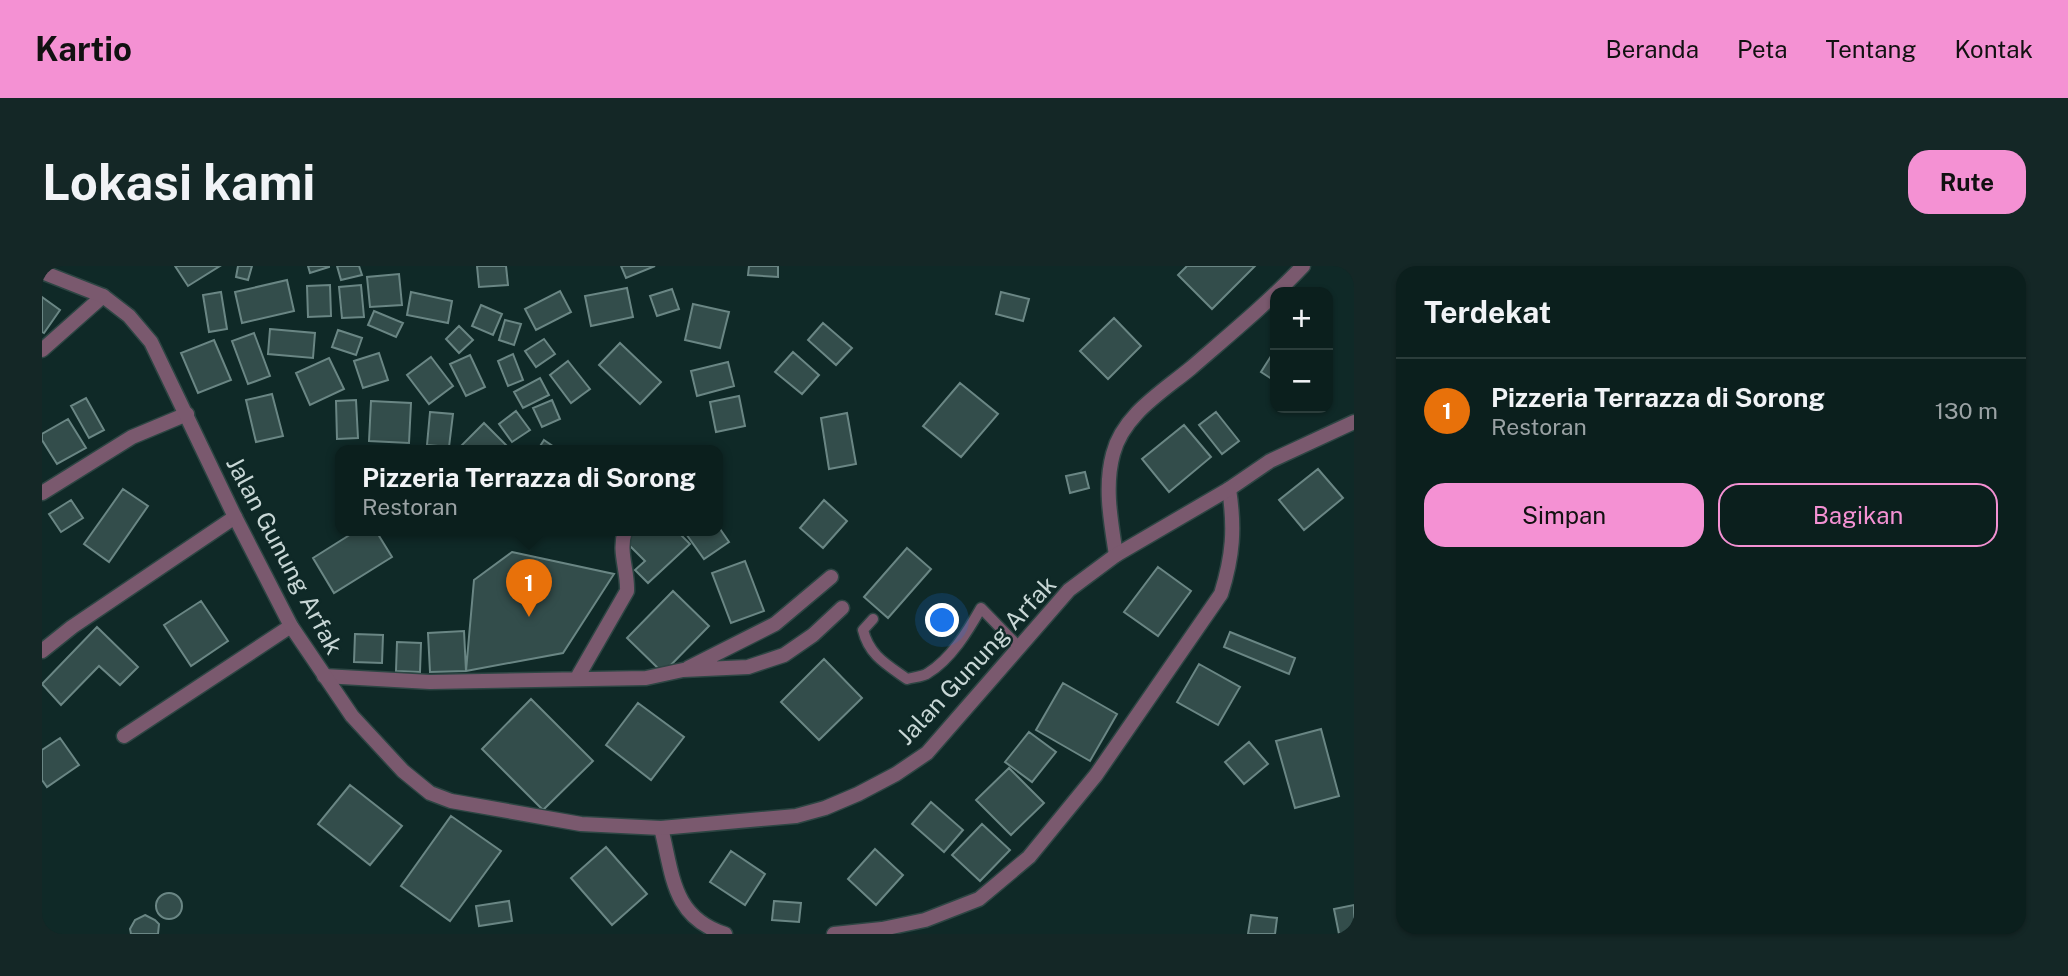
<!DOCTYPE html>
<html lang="id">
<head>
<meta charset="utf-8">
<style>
  body { margin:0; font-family:"Public Sans",sans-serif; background:#142726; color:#f1f3f6 }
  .controls { position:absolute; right:21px; top:21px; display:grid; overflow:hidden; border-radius:14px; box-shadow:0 2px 5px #0004 }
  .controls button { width:63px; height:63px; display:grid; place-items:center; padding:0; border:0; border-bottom:2px solid #2b3d3b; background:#0b1f1d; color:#f1f3f6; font:35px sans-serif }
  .you { position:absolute; left:901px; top:355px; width:24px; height:24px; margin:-18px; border:5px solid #fff; border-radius:50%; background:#1a73e8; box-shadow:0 0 0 10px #1a73e833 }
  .badge { display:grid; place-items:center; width:46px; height:46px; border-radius:50%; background:#f491d3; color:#fff; font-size:23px; font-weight:700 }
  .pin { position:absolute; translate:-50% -58px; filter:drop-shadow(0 2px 4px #0008) }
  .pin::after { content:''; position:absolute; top:37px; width:24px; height:21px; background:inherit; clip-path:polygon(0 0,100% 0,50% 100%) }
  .popup { position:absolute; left:293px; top:179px; width:388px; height:91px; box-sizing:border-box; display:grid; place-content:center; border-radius:14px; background:#0b1f1d; filter:drop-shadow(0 2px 5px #0005); font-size:23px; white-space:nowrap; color:#9aa2a4 }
  .popup b { font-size:26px; color:#f1f3f6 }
  .popup::after { content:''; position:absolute; left:50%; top:100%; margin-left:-14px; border:14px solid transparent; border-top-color:#0b1f1d }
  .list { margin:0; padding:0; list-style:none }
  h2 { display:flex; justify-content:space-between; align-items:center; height:91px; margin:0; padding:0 28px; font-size:30px }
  h2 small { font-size:23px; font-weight:400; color:#9aa2a4 }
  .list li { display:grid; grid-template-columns:46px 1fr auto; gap:21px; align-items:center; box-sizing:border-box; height:105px; padding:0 28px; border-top:2px solid #2b3d3b }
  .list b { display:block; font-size:26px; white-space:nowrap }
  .list p { margin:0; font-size:23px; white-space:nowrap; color:#9aa2a4 }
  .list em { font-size:23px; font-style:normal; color:#9aa2a4 }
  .actions { display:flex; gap:14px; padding:21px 28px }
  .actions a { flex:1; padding:16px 0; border:2px solid #f491d3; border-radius:21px; text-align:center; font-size:24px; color:#f491d3 }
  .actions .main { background:#f491d3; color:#111 }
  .map { position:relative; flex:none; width:1312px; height:668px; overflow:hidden; border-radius:21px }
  header { display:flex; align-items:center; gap:42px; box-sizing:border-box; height:98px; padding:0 35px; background:#f491d3; color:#111 }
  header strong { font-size:33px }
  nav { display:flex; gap:38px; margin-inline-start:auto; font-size:24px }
  .intro { display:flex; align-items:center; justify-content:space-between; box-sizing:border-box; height:168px; padding:0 42px }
  h1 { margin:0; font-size:49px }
  .button { padding:18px 32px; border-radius:21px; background:#f491d3; color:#111; font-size:24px; font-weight:700 }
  main { display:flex; gap:42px; padding:0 42px }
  aside { flex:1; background:#0b1f1d; border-radius:21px; box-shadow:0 2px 5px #0004 }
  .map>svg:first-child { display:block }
  .building { fill:#334d4b; stroke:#6a8684; stroke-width:2 }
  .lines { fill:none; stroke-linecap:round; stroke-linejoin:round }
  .service-casing { stroke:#2d4543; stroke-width:13 }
  .minor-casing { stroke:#2d4543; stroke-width:17 }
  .tertiary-casing { stroke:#2d4543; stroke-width:17 }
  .service { stroke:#7a596e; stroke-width:10 }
  .minor { stroke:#7a596e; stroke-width:14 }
  .tertiary { stroke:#7a596e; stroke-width:14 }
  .labels { text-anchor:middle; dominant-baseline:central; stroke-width:5; stroke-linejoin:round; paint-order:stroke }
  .street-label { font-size:24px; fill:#c8d7d6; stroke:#0f2927 }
</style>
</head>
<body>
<header>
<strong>Kartio</strong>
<nav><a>Beranda</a><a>Peta</a><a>Tentang</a><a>Kontak</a></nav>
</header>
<div class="intro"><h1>Lokasi kami</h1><a class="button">Rute</a></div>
<main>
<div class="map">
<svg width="1312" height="668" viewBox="0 0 1312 668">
  <rect width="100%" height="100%" fill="#0f2927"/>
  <path class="building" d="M 133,0 L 178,0 L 146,20 Z
    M 196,0 L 210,0 L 206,14 L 194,11 Z
    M 266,0 L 287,0 L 287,1 L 268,7 Z
    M 295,0 L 317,0 L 320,9 L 299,14 Z
    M 435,0 L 464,0 L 466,19 L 437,21 Z
    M 579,0 L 613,0 L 584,12 Z
    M 707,0 L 736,0 L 736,11 L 706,9 Z
    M 1145,0 L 1213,0 L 1170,43 L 1136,9 Z
    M 357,8 L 360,39 L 328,41 L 325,11 Z
    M 245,14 L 252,45 L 200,57 L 193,26 Z
    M 288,19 L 289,50 L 266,51 L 265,20 Z
    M 319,19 L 322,51 L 300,52 L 297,21 Z
    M 585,22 L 591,51 L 549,60 L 543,30 Z
    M 630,23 L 637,43 L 615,50 L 608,30 Z
    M 518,25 L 529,46 L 494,64 L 483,43 Z
    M 179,26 L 185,63 L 167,66 L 161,29 Z
    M 369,26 L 410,35 L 406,57 L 365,49 Z
    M 959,26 L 987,33 L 981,55 L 954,48 Z
    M 0,31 L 18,44 L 2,67 L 0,66 Z
    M 651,38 L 687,46 L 678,82 L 643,74 Z
    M 439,39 L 460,48 L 451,69 L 430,60 Z
    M 332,45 L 361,57 L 354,71 L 326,59 Z
    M 1072,52 L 1099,80 L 1066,113 L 1038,85 Z
    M 463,54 L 479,58 L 472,79 L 457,74 Z
    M 781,57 L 810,82 L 794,99 L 766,74 Z
    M 417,60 L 431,74 L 417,87 L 404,73 Z
    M 228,63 L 273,67 L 271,92 L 226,88 Z
    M 296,64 L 320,72 L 314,89 L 290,81 Z
    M 212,67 L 228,110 L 206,118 L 190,75 Z
    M 502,73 L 513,88 L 494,101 L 483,85 Z
    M 172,74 L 189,114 L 156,127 L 139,87 Z
    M 578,77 L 619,116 L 598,138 L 557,99 Z
    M 1233,84 L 1233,115 L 1219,106 Z
    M 751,86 L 777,109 L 760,128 L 733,106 Z
    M 337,87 L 346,114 L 321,122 L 312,95 Z
    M 471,88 L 481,114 L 466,120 L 456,95 Z
    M 428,89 L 443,121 L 424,130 L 408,98 Z
    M 389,91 L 411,120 L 387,138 L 365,109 Z
    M 287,92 L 302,123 L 268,139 L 254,107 Z
    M 526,95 L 548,123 L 529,137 L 508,109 Z
    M 686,96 L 692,120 L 655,130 L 649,105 Z
    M 498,112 L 507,129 L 481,142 L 472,126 Z
    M 918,117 L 956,148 L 919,191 L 881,160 Z
    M 230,128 L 241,170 L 214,176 L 204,134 Z
    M 697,130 L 703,160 L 674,166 L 668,136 Z
    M 44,132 L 62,164 L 47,172 L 29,140 Z
    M 314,134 L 316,172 L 295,173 L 294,135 Z
    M 510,134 L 518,153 L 500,161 L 491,142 Z
    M 329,135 L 369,137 L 367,177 L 327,175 Z
    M 474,145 L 488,164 L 470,176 L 457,158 Z
    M 388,146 L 411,148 L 407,181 L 385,179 Z
    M 1174,146 L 1197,175 L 1180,188 L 1157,159 Z
    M 805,147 L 814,198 L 787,203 L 779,152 Z
    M 26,153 L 44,182 L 15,198 L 0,174 L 0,168 Z
    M 442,157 L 466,181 L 462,185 L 423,185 L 419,180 Z
    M 1142,159 L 1169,191 L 1127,226 L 1100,193 Z
    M 502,174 L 518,185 L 495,185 Z
    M 1276,203 L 1301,232 L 1262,264 L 1237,234 Z
    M 1043,206 L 1047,222 L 1028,227 L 1024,210 Z
    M 81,223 L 106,240 L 67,296 L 42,278 Z
    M 29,234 L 41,252 L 19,266 L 7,248 Z
    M 782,234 L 805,255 L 781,282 L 758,262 Z
    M 676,260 L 687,276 L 662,293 L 642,265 L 676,265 Z
    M 314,265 L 334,265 L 350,291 L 292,327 L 271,292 Z
    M 593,265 L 635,265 L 648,278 L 606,317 L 593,304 L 603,295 L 583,275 Z
    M 865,282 L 889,303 L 846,352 L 822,331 Z
    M 470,286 L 572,308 L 521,387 L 424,405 L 432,314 Z
    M 703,295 L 722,345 L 689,357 L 670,307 Z
    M 1116,301 L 1149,325 L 1116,370 L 1082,346 Z
    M 631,325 L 667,360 L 621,407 L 585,372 Z
    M 159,335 L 186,375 L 149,400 L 122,359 Z
    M 55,361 L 96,401 L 78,419 L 57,400 L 19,439 L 0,418 Z
    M 422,365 L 424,405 L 388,406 L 386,367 Z
    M 1188,366 L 1253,392 L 1247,408 L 1182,381 Z
    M 313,368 L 341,369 L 340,397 L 312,396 Z
    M 355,376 L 379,377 L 378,406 L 354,405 Z
    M 782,393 L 820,432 L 777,474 L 739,436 Z
    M 1157,398 L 1198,421 L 1176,459 L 1135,436 Z
    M 1021,417 L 1075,448 L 1048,495 L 994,464 Z
    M 489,433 L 551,495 L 501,544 L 440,483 Z
    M 596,437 L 642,471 L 609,514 L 564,479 Z
    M 1279,463 L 1297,530 L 1253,542 L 1234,475 Z
    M 987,466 L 1014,486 L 990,516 L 963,496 Z
    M 18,472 L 37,499 L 5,521 L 0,514 L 0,484 Z
    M 1207,476 L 1226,498 L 1202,518 L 1183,496 Z
    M 967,502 L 1002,537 L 969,569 L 934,534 Z
    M 308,519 L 360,560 L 328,599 L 276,558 Z
    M 889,536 L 921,564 L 902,586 L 870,558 Z
    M 409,550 L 459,585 L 408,655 L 359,620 Z
    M 940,558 L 968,584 L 938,615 L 910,589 Z
    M 564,581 L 605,628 L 570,659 L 529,612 Z
    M 833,583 L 861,609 L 834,639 L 806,613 Z
    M 689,585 L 723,608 L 703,639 L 668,616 Z
    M114 640a13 13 0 1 1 26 0a13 13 0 1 1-26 0Z
    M 467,635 L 470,655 L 437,660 L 434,640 Z
    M 732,635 L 759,637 L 757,656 L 730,654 Z
    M 1312,639 L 1312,667 L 1297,668 L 1292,643 Z
    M 103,649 L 113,654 L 117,658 L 116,668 L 89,668 L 88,663 L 93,654 Z
    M 1209,649 L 1235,652 L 1233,668 L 1206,668 Z"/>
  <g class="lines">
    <defs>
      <path id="service" d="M 831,353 L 821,364 C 827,389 844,398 865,413 C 872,411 881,411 886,407 C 909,393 926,365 939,342 L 977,381"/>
      <path id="minor" d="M 0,84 L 61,30
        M 0,227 L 90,171 L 145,148
        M 1074,289 C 1069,256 1062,221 1071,188 C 1081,149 1120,126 1149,102 C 1187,69 1227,36 1261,0
        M 0,385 L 30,361 L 193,251
        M 646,402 L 733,358 L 789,311
        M 282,410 L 388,416 L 604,412 L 641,404 L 706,401 L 742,389 L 771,369 L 800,342
        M 535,412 L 585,325 C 586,304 576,286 583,265
        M 82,470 L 249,360
        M 619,562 C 631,609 630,651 683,668
        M 792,668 L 840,663 L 883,654 L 937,633 L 987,591 L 1054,509 L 1179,328 C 1191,290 1193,262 1187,223"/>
      <path id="tertiary" d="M 0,6 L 61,30 L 87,50 L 109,76 L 193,251 L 249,360 L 310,450 L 361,505 L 388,527 L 409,535 L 539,558 L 619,562 L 754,550 L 783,542 L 816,528 L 854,508 L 885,487 L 1027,324 L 1074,289 L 1187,223 L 1228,195 L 1312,156"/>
    </defs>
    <use href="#service" class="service-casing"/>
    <use href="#minor" class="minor-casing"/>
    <use href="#tertiary" class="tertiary-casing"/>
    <use href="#service" class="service"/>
    <use href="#minor" class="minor"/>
    <use href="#tertiary" class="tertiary"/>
  </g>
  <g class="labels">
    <g class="street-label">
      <text transform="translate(243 289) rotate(62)">Jalan Gunung Arfak</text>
      <text transform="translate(934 394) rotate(-47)">Jalan Gunung Arfak</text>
    </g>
  </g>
</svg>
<div class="controls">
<button>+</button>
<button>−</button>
</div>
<div class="you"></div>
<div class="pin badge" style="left:487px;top:351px;background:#e8710a">1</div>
<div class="popup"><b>Pizzeria Terrazza di Sorong</b>Restoran</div>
</div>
<aside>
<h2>Terdekat<small></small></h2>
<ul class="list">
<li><span class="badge" style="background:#e8710a">1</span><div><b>Pizzeria Terrazza di Sorong</b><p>Restoran</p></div><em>130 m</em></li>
</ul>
<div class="actions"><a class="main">Simpan</a><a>Bagikan</a></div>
</aside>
</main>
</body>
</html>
